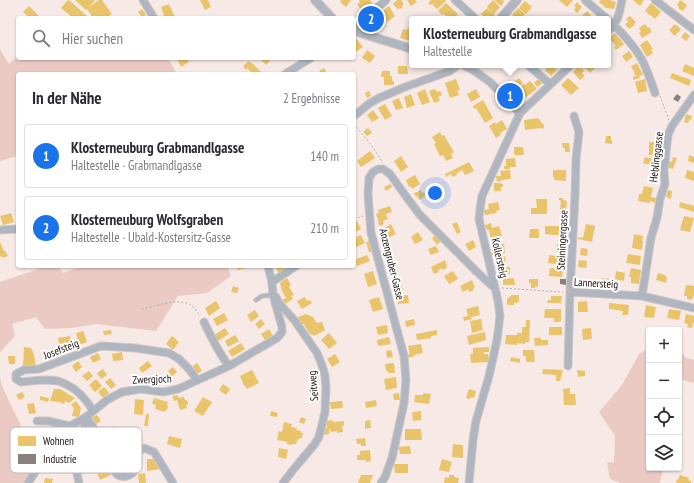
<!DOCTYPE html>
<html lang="de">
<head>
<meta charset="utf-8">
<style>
  body { margin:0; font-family:"PT Sans Narrow",sans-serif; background:#f7f7f7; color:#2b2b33 }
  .controls { position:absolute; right:12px; bottom:12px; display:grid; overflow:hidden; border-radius:4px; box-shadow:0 1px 3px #0004 }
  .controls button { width:36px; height:36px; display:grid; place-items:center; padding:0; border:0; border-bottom:1px solid #e1e1e2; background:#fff; color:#2b2b33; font:20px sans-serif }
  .you { position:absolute; left:435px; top:193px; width:14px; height:14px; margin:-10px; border:3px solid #fff; border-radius:50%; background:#1a73e8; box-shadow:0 0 0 6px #1a73e833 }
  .badge { display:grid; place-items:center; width:26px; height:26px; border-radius:50%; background:#1a73e8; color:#fff; font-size:13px; font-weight:700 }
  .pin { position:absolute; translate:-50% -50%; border:2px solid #fff; box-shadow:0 1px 4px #0006 }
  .popup { position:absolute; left:409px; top:16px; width:202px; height:52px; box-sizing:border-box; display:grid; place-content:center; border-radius:4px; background:#fff; filter:drop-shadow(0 1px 3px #0005); font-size:13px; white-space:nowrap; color:#7c7c81 }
  .popup b { font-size:15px; color:#2b2b33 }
  .popup::after { content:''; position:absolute; left:50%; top:100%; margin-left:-8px; border:8px solid transparent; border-top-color:#fff }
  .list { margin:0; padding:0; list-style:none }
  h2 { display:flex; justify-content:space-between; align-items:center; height:52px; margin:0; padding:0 16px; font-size:17px }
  h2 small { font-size:13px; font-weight:400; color:#7c7c81 }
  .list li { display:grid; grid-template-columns:26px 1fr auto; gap:12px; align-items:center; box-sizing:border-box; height:64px; margin:0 8px 8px; padding:0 8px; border:1px solid #e1e1e2; border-radius:4px }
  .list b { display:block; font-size:15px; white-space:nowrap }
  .list p { margin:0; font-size:13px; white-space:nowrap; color:#7c7c81 }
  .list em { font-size:13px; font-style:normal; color:#7c7c81 }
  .icon { flex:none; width:22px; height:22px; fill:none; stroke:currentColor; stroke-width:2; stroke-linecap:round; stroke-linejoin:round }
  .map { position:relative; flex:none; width:694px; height:483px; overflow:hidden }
  .search { position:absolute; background:#fff; box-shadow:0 1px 3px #0004; left:16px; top:16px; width:340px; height:44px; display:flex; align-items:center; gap:10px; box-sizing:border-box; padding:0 14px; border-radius:4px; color:#7c7c81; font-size:15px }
  .panel { position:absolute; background:#fff; box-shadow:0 1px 3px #0004; left:16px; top:72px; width:340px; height:196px; border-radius:4px }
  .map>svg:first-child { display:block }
  .green { fill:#eacac3 }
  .homes { fill:#e9c46a }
  .industry { fill:#8a817c }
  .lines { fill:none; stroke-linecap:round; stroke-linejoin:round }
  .service-casing { stroke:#d2c7c5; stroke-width:5.5 }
  .minor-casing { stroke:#d2c7c5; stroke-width:9 }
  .tertiary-casing { stroke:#d2c7c5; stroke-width:10 }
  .path { stroke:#b2b3b7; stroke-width:1; stroke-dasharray:2 2; stroke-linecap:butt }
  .service { stroke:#b0b6bf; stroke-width:3.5 }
  .minor { stroke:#b0b6bf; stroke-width:7 }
  .tertiary { stroke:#b0b6bf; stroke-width:8 }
  .labels { text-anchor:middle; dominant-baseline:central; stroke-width:4; stroke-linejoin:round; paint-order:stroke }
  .street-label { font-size:11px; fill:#18100e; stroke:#fff }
  .key { fill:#fff; stroke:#bab7b7; stroke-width:1 }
  .key-label { font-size:11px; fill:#18100e }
</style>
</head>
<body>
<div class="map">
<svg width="694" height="483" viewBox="0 0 694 483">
  <rect width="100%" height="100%" fill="#f7e9e6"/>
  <path class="green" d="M 0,50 L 9,64 L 18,55 L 18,58 L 168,58 L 177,74 L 18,74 L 18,156 L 0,161 Z
    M 47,266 L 58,266 L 63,273 L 83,266 L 227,266 L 231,276 L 207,293 L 178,296 L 156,331 L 97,324 L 71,328 L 45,329 L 36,317 L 12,324 L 15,336 L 0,352 L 0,282 Z
    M 649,348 L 649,468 L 663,468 L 660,483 L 620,483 L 610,479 L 607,462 L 614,463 L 615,436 L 599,412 L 622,385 L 639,354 Z
    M 679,349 L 686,358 L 694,360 L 694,383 L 679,379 Z
    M 0,377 L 2,386 L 21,426 L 34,461 L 27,483 L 0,483 Z"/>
  <path class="homes" d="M 68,0 L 69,0 L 89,18 L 73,18 L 61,8 Z
    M 75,0 L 95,0 L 89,7 L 99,0 L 102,0 L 112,14 L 105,18 L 93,18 L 87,9 L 86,10 Z
    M 200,0 L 208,0 L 211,7 L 205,10 Z
    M 341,0 L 351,0 L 346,7 L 340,2 Z
    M 359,0 L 370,0 L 372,3 L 362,11 L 357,4 L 360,2 Z
    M 397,0 L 401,0 L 404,4 L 402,6 L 403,7 L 400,9 L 399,8 L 398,10 L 393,4 Z
    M 407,0 L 415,0 L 417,2 L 411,6 Z
    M 431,0 L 445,0 L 446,1 L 437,9 L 432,4 L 430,5 L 428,4 Z
    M 493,0 L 500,7 L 494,14 L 487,7 Z
    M 494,0 L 504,0 L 503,1 L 504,2 L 501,6 Z
    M 559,0 L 573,0 L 567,7 Z
    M 601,0 L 609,0 L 616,2 L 614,9 L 606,8 L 599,2 Z
    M 633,0 L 644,0 L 640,6 Z
    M 680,0 L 687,5 L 683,11 L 678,8 L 679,7 L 677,5 Z
    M 525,1 L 532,7 L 526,14 L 519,8 Z
    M 577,2 L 582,7 L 577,13 L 574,10 L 576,7 L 574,6 Z
    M 446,3 L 458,14 L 453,19 L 447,19 L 448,18 L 444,14 L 442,15 L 438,11 Z
    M 651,3 L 661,12 L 655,19 L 645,11 Z
    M 169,4 L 175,17 L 165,18 L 161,7 Z
    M 29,6 L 41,18 L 30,18 L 23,12 Z
    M 389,6 L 395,16 L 387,22 L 384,17 L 382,18 L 379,14 Z
    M 487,8 L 495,15 L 491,19 L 486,19 L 481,14 Z
    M 518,8 L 525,14 L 520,19 L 516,19 L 512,15 Z
    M 142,9 L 146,15 L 142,17 L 138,12 Z
    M 587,11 L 591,15 L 587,19 L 583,19 L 581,17 Z
    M 630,16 L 636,22 L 634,24 L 635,25 L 629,29 L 625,24 L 628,22 L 626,19 Z
    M 378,17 L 385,25 L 377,32 L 370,24 Z
    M 645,24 L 648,28 L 649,27 L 652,32 L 642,38 L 639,33 L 641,32 L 639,28 Z
    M 675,24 L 681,29 L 675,36 L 669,30 Z
    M 408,28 L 412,30 L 412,37 L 411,41 L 400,38 L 403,29 L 407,30 Z
    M 685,32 L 690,36 L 686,41 L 681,37 Z
    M 615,33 L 624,44 L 616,50 L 614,47 L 616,46 L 609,38 Z
    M 356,38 L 363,47 L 354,53 L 354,39 Z
    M 647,40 L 653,49 L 651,50 L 653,53 L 647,57 L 640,45 Z
    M 367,50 L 375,56 L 370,63 L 362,58 Z
    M 629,51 L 633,57 L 626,62 L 622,56 Z
    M 179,58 L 186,58 L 189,62 L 181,67 L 177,59 Z
    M 263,58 L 267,58 L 270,61 L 266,65 L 261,60 Z
    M 249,61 L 251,63 L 252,63 L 263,74 L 253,74 L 247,68 L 246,70 L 243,66 Z
    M 637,63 L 643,75 L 639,76 L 640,78 L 633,80 L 633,77 L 636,76 L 631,66 Z
    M 685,64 L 694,68 L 694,76 L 682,71 Z
    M 510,65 L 520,65 L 521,66 L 512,74 L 506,68 Z
    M 550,65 L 551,65 L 557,70 L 551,76 L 545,70 Z
    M 583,65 L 598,65 L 590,73 Z
    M 398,66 L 407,66 L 408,74 L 398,74 Z
    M 579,66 L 584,71 L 582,73 L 585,76 L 580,80 L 573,72 Z
    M 324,68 L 327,74 L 317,74 L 320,72 L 319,71 Z
    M 382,71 L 390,71 L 390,76 L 392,76 L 392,81 L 394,81 L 394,85 L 384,85 L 384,77 L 381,77 Z
    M 672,73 L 691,80 L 689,86 L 670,78 Z
    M 519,78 L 523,83 L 508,94 L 504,90 Z
    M 568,78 L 579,88 L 571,95 L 561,85 Z
    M 456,79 L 460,90 L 457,91 L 459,95 L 450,98 L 445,83 Z
    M 538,79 L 542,83 L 538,87 L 534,83 Z
    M 645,79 L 647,91 L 638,93 L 635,82 Z
    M 530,81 L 537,89 L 526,97 L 519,88 L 524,84 L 525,85 Z
    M 425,89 L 430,102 L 422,105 L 417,93 Z
    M 435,89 L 437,92 L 440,91 L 442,95 L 438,97 L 440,101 L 434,103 L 429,91 Z
    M 476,89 L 480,97 L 471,102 L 467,94 Z
    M 369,91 L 371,96 L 367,98 L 365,93 Z
    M 411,94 L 415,105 L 407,108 L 404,97 Z
    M 399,98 L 403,108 L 396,110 L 392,101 Z
    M 483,100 L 493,118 L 485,123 L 476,108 L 474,109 L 473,106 Z
    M 385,104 L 392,116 L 385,120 L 378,108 Z
    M 373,110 L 379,118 L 372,122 L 367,115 Z
    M 686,114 L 692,116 L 691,120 L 690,119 L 688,123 L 684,122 Z
    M 538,118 L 544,125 L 544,127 L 543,129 L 540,128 L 525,130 L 524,120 Z
    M 502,120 L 507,129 L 500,133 L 501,135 L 496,138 L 489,126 L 495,122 L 496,124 Z
    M 368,128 L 372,133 L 367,136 L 363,132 Z
    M 440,132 L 442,136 L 444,135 L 454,152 L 451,154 L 453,158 L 446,161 L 443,155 L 440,156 L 434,144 L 436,143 L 432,137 Z
    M 606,136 L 611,136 L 611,140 L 612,140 L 612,144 L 605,143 Z
    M 649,142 L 660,142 L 660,146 L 662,146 L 662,150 L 660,150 L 660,155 L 649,155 Z
    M 562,143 L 569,143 L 570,152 L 565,152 L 565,148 L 563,148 Z
    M 514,147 L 523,147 L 524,155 L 514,155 Z
    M 370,151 L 375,158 L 361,167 L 357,161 Z
    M 689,155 L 694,157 L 694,163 L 688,161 Z
    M 401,156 L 408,167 L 401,172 L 394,161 Z
    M 645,157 L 657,160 L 655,166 L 643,163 Z
    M 673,157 L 677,158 L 673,169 L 667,167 L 668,161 L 672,162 Z
    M 515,158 L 516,167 L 510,167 L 510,169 L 504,169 L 504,166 L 506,166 L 506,159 Z
    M 469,162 L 474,171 L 465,175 L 462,170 L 456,174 L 457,175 L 453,177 L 451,174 L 446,177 L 445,174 Z
    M 510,170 L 511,179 L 501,180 L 501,181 L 497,182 L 496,176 L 501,176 L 500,171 Z
    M 553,170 L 566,170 L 566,181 L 554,180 L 554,177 L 553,177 Z
    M 687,170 L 694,172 L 694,181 L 685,178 Z
    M 415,175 L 420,184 L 412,189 L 411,186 L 409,187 L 406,180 Z
    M 494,183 L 501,183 L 501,184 L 503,184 L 503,187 L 501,187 L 501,191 L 494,191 Z
    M 391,184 L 392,187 L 386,191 L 384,187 Z
    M 644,186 L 653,188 L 651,197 L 657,198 L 656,203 L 650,201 L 650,203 L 638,201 L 639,194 L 642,194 Z
    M 421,190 L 422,193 L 424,192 L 426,196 L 419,200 L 417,196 L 416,197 L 414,193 Z
    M 668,190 L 672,191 L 671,199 L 666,197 Z
    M 559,198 L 563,198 L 563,200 L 567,201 L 566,210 L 560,210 L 561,201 L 559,200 Z
    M 536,199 L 547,199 L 547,214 L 531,214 L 531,208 L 537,208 Z
    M 498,202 L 500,210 L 496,211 L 497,213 L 485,215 L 484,210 L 489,209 L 488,204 Z
    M 680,202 L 694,206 L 694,212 L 679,207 Z
    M 390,206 L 392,212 L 386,214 L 388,219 L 383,221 L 384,224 L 380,226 L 378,223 L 379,222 L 376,214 L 379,213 L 378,210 Z
    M 11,213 L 14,222 L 3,225 L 0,216 Z
    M 684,216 L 694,218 L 690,232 L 680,230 Z
    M 357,221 L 361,229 L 354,233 L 354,223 Z
    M 457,222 L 461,232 L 457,234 L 452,224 Z
    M 491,223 L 492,228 L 499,226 L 502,236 L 491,239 L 489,230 L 487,230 L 485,225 Z
    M 391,224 L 396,234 L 386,239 L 381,230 Z
    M 586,224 L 595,226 L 592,242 L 578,239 L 578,237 L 583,238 Z
    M 545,226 L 565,226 L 565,236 L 545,234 Z
    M 530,229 L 539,229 L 539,238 L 529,238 Z
    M 418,232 L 423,240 L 415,244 L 411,237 Z
    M 634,234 L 643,236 L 642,241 L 643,241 L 642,250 L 632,248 Z
    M 361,235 L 365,243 L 354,248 L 354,238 Z
    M 436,235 L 441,241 L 437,245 L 432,238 Z
    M 473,240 L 476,247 L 469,251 L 465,244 Z
    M 369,241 L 372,252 L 369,252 L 366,242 Z
    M 0,242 L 4,251 L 5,251 L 8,256 L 3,258 L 2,256 L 0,257 Z
    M 504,244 L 505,253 L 492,255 L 492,252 L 496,252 L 495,245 Z
    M 557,244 L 564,245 L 563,253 L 556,252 Z
    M 436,246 L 439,252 L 431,255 L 428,249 Z
    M 388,248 L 390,254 L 388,254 L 389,257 L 386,258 L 385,255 L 383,256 L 382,251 Z
    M 581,248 L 588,249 L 587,256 L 580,255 Z
    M 628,254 L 641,256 L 640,265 L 626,263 Z
    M 367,255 L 370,261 L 357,266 L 354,260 Z
    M 500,255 L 501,257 L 505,256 L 506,263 L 502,263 L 502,262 L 497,262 L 496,256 Z
    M 549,255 L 563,257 L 562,265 L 548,263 Z
    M 445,260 L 447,266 L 446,266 L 447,268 L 443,270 L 442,268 L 438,270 L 439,272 L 434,274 L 431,267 Z
    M 579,260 L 587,261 L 586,268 L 578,267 Z
    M 236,266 L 245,266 L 246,268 L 238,270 Z
    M 275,266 L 292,266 L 279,274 Z
    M 395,267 L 397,274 L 394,275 L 394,273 L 392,274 L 391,268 Z
    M 505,267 L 510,267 L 510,274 L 505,274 Z
    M 550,268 L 563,269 L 562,277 L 549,276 Z
    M 631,268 L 641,270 L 639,284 L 631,283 L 631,277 L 629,277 Z
    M 373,271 L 377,284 L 368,287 L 364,274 Z
    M 453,271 L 458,279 L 449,284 L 444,276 Z
    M 616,271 L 625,273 L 624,281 L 615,279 Z
    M 658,273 L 665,275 L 665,276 L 667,277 L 666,283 L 656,280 Z
    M 287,278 L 291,285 L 289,287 L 294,295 L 291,296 L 293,299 L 285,304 L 282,300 L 286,298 L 282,291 L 280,283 Z
    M 514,278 L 515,285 L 503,285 L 503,279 Z
    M 602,278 L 609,279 L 609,289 L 601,289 Z
    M 529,279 L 538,279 L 538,287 L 535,286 L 535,288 L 531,288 L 531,283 L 529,283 Z
    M 472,280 L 475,287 L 473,288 L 474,290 L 469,292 L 468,289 L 463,292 L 460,286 Z
    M 400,281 L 403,290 L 394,292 L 392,284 Z
    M 686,285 L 694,286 L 694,294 L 693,298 L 692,298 L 692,300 L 687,299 L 687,296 L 684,296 Z
    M 233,286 L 239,288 L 237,293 L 231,292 Z
    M 408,295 L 409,303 L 398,304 L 397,296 Z
    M 511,295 L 519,295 L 519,302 L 517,302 L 517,303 L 514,303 L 514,305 L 507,305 L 507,298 L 509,298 L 510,296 L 511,296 Z
    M 551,296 L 562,296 L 561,303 L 547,303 L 548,300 L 551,300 Z
    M 305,297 L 307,301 L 310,300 L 312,303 L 302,309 L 297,301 Z
    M 379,297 L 383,309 L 373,312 L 369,300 Z
    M 216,301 L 220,308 L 209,316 L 205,308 Z
    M 587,301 L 588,312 L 578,312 L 578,302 Z
    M 609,303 L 629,305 L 628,315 L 622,315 L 623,311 L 609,309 Z
    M 646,305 L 656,307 L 654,318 L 644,317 Z
    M 478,306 L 480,315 L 471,317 L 472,319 L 464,321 L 463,317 L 468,316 L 466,309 Z
    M 545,309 L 561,309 L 561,322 L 554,322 L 554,318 L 544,318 Z
    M 669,309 L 681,311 L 679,320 L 667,318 Z
    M 255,310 L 259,316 L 251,322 L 247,315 Z
    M 224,313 L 228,320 L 217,326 L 213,319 Z
    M 306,314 L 313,317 L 317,323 L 322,322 L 325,330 L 314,336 L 309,333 L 304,324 L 300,324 L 298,317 Z
    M 686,314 L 694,316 L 694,323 L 693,323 L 692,328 L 687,327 L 688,324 L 684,323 Z
    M 261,319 L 265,324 L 259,329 L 255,324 Z
    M 414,319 L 415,325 L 406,327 L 405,321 Z
    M 481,319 L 483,330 L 472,333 L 470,321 Z
    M 526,320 L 530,320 L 529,342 L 525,342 L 525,344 L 517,343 L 517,345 L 505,344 L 506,335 L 517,335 L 517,333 L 522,333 L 522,327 L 526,327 Z
    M 387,325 L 388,333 L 378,335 L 376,327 Z
    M 549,327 L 562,327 L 562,335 L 549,335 Z
    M 225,328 L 229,334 L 218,341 L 214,335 Z
    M 591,328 L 592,339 L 583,340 L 582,329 Z
    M 269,329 L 273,336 L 265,340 L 261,334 Z
    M 111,330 L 112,334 L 104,335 L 103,331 Z
    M 437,330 L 437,335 L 431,336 L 431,338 L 417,340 L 416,334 Z
    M 83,331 L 87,342 L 79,345 L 76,333 Z
    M 485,332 L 486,340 L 469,345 L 467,336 Z
    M 329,333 L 337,343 L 329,349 L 321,340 Z
    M 235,335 L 239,341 L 228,347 L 225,341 Z
    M 70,336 L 72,346 L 60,348 L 58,338 Z
    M 172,336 L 179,342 L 173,350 L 166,344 Z
    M 389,337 L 391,344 L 378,346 L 377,340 Z
    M 534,338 L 541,338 L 541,340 L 548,340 L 548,345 L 535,346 Z
    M 241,343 L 245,349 L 232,357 L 228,351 Z
    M 421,344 L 423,353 L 414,355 L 415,356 L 408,358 L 407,355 L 410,354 L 408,346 Z
    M 24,347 L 31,348 L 34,355 L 36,367 L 23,366 Z
    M 489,347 L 489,352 L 484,352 L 484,354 L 488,354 L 489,362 L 471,363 L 470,354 L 473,354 L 473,348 Z
    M 391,350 L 393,357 L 387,358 L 386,351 Z
    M 523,350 L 534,350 L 535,362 L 526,362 L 526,356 L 523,356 Z
    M 122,352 L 123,360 L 113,361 L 112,354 Z
    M 98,353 L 101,359 L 93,363 L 90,357 Z
    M 335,354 L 340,362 L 332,367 L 327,359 Z
    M 8,356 L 15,356 L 15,364 L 9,364 Z
    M 511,357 L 520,359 L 520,363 L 510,361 Z
    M 78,361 L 82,367 L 76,372 L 72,366 Z
    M 148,361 L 152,366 L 142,373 L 139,368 Z
    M 197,363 L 202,371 L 197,374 L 193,366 Z
    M 394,363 L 395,373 L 388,373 L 388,371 L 386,371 L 385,364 Z
    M 173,367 L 177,372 L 167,381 L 163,376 L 169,373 L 168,371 Z
    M 103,369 L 107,375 L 101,379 L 97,373 Z
    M 543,369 L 563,370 L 560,381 L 556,381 L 556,375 L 542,374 Z
    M 252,370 L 259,383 L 247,389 L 245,386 L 244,386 L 240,376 Z
    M 577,370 L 585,371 L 585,376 L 578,377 Z
    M 89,371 L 93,376 L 87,381 L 82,376 Z
    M 396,377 L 397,388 L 386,390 L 384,379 Z
    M 110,378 L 116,385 L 111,389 L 105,382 Z
    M 96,379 L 102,386 L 95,392 L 89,385 Z
    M 223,384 L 230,389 L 226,395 L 219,390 Z
    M 104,387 L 109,393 L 103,398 L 98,392 Z
    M 570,388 L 570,394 L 575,394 L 576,405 L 564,405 L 563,389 Z
    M 54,389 L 60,389 L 75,398 L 69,403 L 65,401 L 64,404 L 59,402 L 50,401 Z
    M 469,389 L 476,391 L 474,398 L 471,397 L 470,399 L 466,398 Z
    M 22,392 L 25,397 L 19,400 L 16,395 Z
    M 399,393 L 400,400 L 394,400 L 393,394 Z
    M 423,393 L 431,394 L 429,404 L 414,402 L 415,395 L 423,395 Z
    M 178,395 L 178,398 L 184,397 L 185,400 L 187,400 L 188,405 L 186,405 L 187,408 L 180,410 L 177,400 L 174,401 L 172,396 Z
    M 40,396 L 49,398 L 48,402 L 40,400 Z
    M 203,397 L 212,402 L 203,416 L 194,411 Z
    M 154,398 L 168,402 L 167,405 L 168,406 L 167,410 L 165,410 L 165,412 L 155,409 L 156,405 L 152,404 Z
    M 135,399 L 144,400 L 143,415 L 134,414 Z
    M 376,400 L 377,406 L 366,408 L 365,402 Z
    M 76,401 L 81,408 L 79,417 L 72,416 L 74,408 L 71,405 Z
    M 342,401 L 343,408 L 331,409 L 330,402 Z
    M 34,403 L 36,413 L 29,414 L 27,404 Z
    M 271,411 L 278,413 L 277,417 L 270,416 Z
    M 421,411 L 421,420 L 413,421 L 412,412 Z
    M 146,414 L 149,414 L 148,426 L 144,426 Z
    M 97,415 L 101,421 L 96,424 L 92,418 Z
    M 301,417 L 306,419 L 304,424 L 299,422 Z
    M 332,420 L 333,422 L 344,421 L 344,426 L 342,426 L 343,432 L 337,433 L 337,431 L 331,432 L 330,429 L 329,430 L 329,434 L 323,435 L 322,428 L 327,428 L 326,421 Z
    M 370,420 L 371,428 L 365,429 L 365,421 Z
    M 284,422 L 292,424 L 291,427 L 297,428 L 296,430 L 301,431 L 301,433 L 303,433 L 302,438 L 300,438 L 300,439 L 298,439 L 296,444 L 293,444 L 292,445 L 287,444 L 287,442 L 277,440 L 279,431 L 282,432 Z
    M 114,426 L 114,427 L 115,427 L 119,436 L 117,437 L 118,439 L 110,443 L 105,431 L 108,430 L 108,429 Z
    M 39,429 L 54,438 L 49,447 L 34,437 Z
    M 405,429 L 421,429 L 422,440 L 405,440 Z
    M 71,430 L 77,431 L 76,436 L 71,435 Z
    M 88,436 L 95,438 L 94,440 L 96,441 L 94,449 L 86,448 L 86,446 L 84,445 L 85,440 L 87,441 Z
    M 134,436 L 136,442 L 133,444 L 130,438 Z
    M 142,436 L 143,441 L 138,443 L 136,438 Z
    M 169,436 L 182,439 L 180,448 L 167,444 Z
    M 365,438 L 366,446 L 361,446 L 361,444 L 357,444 L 356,439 Z
    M 119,443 L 121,451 L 115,453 L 112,445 Z
    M 453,444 L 463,445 L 463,458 L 452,457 Z
    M 410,446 L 411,454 L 400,454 L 399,449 L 397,449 L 396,447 Z
    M 279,448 L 288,450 L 286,459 L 278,457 Z
    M 101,449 L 103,454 L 104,454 L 105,457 L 95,458 L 95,454 L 97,454 L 96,451 Z
    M 370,450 L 371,461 L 366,462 L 366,460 L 357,460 L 357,455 L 360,455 L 360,451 Z
    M 60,454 L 64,458 L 59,464 L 55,459 Z
    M 83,457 L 88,458 L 87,466 L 81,465 Z
    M 119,458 L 120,462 L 125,460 L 127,467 L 125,467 L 126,470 L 120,472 L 119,470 L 117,470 L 114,460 Z
    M 147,459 L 153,459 L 155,460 L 157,460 L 161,469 L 147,471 Z
    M 442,459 L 452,462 L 449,472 L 439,470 Z
    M 394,464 L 408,464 L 408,473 L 395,473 Z
    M 85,467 L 86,473 L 81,474 L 80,468 Z
    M 108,468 L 111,475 L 100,480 L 97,473 Z
    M 145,473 L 146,483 L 139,483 L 138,474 Z
    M 361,475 L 373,475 L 370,483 L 358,483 Z
    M 449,475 L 454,475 L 454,477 L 459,478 L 458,483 L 444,483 L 445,477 L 449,478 Z
    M 680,475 L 689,478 L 688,480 L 691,481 L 691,483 L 676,483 L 677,479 L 678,480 Z
    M 45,478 L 53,479 L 52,483 L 44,483 Z"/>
  <path class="industry" d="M 677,94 L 681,97 L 678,102 L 673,99 Z
    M 659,132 L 664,132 L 664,136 L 659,136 Z
    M 560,279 L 566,279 L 566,285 L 560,284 Z"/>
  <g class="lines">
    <defs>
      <path id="service" d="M 256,300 L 262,296 L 273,295"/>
      <path id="minor" d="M 143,0 L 154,18
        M 455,0 L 476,19
        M 585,0 L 607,19
        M 655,0 L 694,30
        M 608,20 C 619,29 634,46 641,58 C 647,69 651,81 655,93
        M 354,28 L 386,0
        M 608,31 C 619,21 619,14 622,0
        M 463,65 L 473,70 L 490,82 L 520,113
        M 528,65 L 550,84
        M 285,74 L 311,58
        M 354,116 L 370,103 L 379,98 L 405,87 L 450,71 L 458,65
        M 0,230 L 18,229
        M 272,283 L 275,280 L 296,266
        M 570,292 L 642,296 L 694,308
        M 642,296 L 651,238 L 657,218 L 660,199 L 665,184 L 664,170 L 668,135 L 672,126 L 694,95
        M 276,297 L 279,303 L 295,321 L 317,353 L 322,365 L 325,376 L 326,387 L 325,412 L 319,437 L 314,445 L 293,470 L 283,483
        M 204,322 C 211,337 218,352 229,366
        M 568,366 L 570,292 L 575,196 L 576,159 L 579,132 L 574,116
        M 93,411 C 85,397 74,386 58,381 C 51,379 29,381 21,382 L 16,379 L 16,374 L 24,370 L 39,369 L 101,346 L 135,348 L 169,353 L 179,359 L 189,369 L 197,380
        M 86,417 C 93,429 104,438 109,452 C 111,458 111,471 118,475 C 123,478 129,476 133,473 L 136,454 L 144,448 L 154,452 L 173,483
        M 37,421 L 48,421 L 70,426
        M 28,483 L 37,469 L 70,426 L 86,417 L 107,400 L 122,392 L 141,389 L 163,392 L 178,389 L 229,366 L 277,338 L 282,332 L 282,327 L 273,295 L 272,283 L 268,266
        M 79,483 L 77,474 L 78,462 L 86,417
        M 381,483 L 385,477 L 392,458 L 404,403 L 406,380 L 404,356 L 371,233 L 368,194 L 369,178 L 373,172 L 378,169 L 383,169 L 390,174 L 405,195 L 420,215 L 477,272 L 490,284 L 495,288
        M 469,483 L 473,440 L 476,421 L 489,376 L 497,340 L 500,316 L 498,301 L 495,288 L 479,219 L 480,209 L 482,196 L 520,113 L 571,65"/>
      <path id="tertiary" d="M 315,0 L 332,18
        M 500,19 L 517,0
        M 354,31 L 412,49"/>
    </defs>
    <use href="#service" class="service-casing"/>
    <use href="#minor" class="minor-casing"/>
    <use href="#tertiary" class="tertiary-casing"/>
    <path class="path" d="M 660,96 L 669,120
      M 354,124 L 372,146 L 383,163
      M 354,219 L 363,216
      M 502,288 L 563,292
      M 142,309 C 155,306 177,298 189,304 C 194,307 198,312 200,316"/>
    <use href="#service" class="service"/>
    <use href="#minor" class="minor"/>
    <use href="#tertiary" class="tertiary"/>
  </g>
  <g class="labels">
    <g class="street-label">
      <text transform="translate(656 157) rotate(-83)">Heblinggasse</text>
      <text transform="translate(562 240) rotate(-87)">Steiningergasse</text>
      <text transform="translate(500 258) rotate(77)">Kollersteig</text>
      <text transform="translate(392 264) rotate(76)">Anzengruber-Gasse</text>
      <text transform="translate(596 283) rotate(3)">Lannersteig</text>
      <text transform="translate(61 349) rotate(-21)">Josefsteig</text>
      <text transform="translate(152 379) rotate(-2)">Zwergjoch</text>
      <text transform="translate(313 386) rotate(-95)">Seitweg</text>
    </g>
  </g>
  <rect x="10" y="427" width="132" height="46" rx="6" class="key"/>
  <rect x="18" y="436" width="18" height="10" fill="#e9c46a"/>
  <rect x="18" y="454" width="18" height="10" fill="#8a817c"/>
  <g class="key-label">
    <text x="43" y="445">Wohnen</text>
    <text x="43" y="463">Industrie</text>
  </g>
</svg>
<div class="controls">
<button>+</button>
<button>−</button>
<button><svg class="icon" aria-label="locate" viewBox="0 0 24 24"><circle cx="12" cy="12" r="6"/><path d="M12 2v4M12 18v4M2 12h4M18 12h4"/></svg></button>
<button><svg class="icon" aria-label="layers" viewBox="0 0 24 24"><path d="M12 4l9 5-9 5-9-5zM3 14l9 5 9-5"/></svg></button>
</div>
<div class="you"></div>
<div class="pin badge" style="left:510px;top:96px">1</div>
<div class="popup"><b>Klosterneuburg Grabmandlgasse</b>Haltestelle</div>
<div class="pin badge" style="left:371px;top:19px">2</div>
<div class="search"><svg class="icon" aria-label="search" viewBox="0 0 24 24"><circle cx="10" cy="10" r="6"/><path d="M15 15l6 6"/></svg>Hier suchen</div>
<section class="panel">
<h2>In der Nähe<small>2 Ergebnisse</small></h2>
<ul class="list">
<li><span class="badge">1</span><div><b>Klosterneuburg Grabmandlgasse</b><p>Haltestelle · Grabmandlgasse</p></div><em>140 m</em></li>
<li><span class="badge">2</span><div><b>Klosterneuburg Wolfsgraben</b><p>Haltestelle · Ubald-Kostersitz-Gasse</p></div><em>210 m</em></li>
</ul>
</section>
</div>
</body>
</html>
